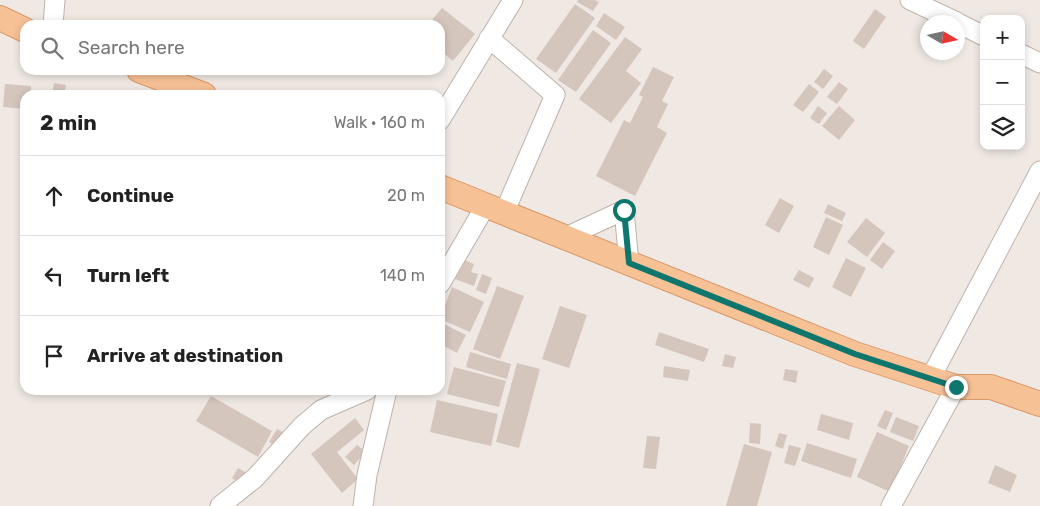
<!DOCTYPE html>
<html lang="en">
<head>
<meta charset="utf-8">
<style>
  body { margin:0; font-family:Rubik,sans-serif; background:#f2f2f2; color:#222 }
  .controls { position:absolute; right:15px; top:15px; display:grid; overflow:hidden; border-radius:10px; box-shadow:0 2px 8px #0003 }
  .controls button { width:45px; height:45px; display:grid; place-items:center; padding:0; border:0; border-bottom:1px solid #e0e0e0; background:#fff; color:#222; font:25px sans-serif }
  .compass { position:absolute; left:920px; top:15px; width:45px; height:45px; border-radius:50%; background:#fff; box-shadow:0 2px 8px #0003; rotate:99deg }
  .stop { position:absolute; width:15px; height:15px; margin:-11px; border:4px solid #0f766e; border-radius:50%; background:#fff }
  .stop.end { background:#0f766e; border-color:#fff; box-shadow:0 1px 5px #0008 }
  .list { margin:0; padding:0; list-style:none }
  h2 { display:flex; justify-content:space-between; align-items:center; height:65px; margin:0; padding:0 20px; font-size:21px }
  h2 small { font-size:16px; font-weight:400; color:#767676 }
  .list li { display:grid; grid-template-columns:32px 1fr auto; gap:15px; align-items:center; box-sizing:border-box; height:80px; padding:0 20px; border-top:1px solid #e0e0e0 }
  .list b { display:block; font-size:19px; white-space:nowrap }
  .list em { font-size:16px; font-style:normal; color:#767676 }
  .icon { flex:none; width:28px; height:28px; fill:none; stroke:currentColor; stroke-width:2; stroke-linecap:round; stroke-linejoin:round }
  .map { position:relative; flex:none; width:1040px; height:506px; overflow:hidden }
  .search { position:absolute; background:#fff; box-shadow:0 2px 8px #0003; left:20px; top:20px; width:425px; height:55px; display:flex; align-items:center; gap:12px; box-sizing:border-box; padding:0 18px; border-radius:15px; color:#767676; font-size:19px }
  .panel { position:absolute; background:#fff; box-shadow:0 2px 8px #0003; left:20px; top:90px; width:425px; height:305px; border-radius:15px }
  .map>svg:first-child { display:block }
  .building { fill:#d4c5bd }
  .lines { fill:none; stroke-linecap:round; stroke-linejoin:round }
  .minor-casing { stroke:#beb2aa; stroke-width:21 }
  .major-casing { stroke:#da9968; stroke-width:26 }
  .minor { stroke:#fff; stroke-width:19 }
  .major { stroke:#f7c196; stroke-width:24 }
  .route { stroke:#0f766e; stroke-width:6 }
</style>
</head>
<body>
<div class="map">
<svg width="1040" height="506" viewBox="0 0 1040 506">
  <rect width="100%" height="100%" fill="#f0e9e3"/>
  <path class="building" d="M 578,0 L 595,0 L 599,2 L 593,11 L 577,2 Z
    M 575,4 L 595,18 L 556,73 L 536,59 Z
    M 442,8 L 475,34 L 453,61 L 440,50 L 440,25 L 428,25 Z
    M 875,9 L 886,17 L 864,49 L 853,41 Z
    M 604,13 L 625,27 L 616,40 L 596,26 Z
    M 593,30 L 611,43 L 576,92 L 558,80 Z
    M 625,37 L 642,49 L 626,71 L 641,83 L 611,123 L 579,99 Z
    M 653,67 L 674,77 L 662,101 L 668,104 L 657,127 L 667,133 L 635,196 L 596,176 L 624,120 L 630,123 L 643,97 L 639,95 Z
    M 824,69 L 833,76 L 823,89 L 814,82 Z
    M 839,82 L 848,89 L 837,104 L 827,97 Z
    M 54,83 L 66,85 L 64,95 L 52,95 Z
    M 5,84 L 31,86 L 31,95 L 25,95 L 25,109 L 3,107 Z
    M 809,84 L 819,92 L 803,112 L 793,105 Z
    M 818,106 L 827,113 L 819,124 L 810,118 Z
    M 839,106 L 855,120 L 839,140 L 822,126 Z
    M 780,198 L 794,206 L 779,233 L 765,225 Z
    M 828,204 L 846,213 L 842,221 L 824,213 Z
    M 826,217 L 843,225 L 829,255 L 813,247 Z
    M 866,218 L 885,233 L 867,257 L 847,242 Z
    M 883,242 L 895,251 L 882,269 L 870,260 Z
    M 846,258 L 866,268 L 851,297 L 832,287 Z
    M 462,259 L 474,264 L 471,272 L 478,274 L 474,286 L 455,279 Z
    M 799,270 L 814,278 L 809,288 L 793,280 Z
    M 482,274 L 492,278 L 486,294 L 476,290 Z
    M 497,286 L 524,296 L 500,359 L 473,349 Z
    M 452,287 L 484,302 L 470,332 L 440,319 Z
    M 560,306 L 587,315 L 569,368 L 542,359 Z
    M 440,322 L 466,335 L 457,353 L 440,344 Z
    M 659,332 L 709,349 L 704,362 L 655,345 Z
    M 470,352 L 511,364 L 507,379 L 466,367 Z
    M 725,354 L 736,357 L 733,368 L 722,366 Z
    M 517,363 L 540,369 L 519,448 L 496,442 Z
    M 664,366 L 690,370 L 688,381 L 663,377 Z
    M 454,367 L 506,381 L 499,407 L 447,394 Z
    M 785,369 L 798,371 L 796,383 L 783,380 Z
    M 211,396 L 272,431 L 258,457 L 196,421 Z
    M 437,400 L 498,414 L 491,446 L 430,432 Z
    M 885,410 L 893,413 L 886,430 L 877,426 Z
    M 821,414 L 853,423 L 849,440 L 817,430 Z
    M 896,417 L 919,426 L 913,441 L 890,432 Z
    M 355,418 L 364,430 L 337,452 L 358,479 L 342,493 L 311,454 Z
    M 750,423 L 761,424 L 760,444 L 749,443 Z
    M 277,429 L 285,433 L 277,447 L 269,442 Z
    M 877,432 L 909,446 L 890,492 L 857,477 Z
    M 779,433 L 787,435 L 783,449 L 775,446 Z
    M 647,436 L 660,437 L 656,469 L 643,468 Z
    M 807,443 L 857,459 L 851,478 L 801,461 Z
    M 744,444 L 772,452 L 757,506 L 726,506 Z
    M 357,445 L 366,452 L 354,465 L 345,457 Z
    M 789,445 L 801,448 L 795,466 L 784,463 Z
    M 995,465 L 1017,475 L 1010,492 L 988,483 Z
    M 238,468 L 247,473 L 241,484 L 232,478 Z"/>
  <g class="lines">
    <defs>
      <path id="minor" d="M 910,0 L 957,22
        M 958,23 L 984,36
        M 53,25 L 55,0
        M 489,38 L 555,95 L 504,213
        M 1021,54 L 1040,63
        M 440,120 L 513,0
        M 566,237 L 624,210 L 629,263
        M 440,284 L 486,205
        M 930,379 L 1040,171
        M 220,506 L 255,478 L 302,426 L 321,410 L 367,390
        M 363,506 L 367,475 L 387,390
        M 891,506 L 956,387"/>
      <path id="major" d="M 0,18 L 25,30
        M 139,70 L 204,95
        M 440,187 L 855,354 L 956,387 L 991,387 L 1040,404"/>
    </defs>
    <use href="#minor" class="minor-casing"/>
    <use href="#major" class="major-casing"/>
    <use href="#minor" class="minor"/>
    <use href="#major" class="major"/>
  </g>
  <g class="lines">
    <path class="route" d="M 624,210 L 629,263 L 855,354 L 956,387"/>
  </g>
</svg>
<div class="controls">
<button>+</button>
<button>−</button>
<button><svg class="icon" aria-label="layers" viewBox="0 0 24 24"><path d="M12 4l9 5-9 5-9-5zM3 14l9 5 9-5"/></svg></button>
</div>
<svg class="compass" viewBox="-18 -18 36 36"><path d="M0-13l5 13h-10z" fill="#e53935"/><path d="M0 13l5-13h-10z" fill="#767676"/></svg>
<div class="stop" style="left:624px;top:210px"></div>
<div class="stop end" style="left:956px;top:387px"></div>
<div class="search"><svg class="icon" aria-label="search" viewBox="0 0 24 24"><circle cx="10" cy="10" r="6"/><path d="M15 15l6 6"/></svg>Search here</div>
<section class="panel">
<h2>2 min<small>Walk · 160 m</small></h2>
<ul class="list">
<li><svg class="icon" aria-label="ahead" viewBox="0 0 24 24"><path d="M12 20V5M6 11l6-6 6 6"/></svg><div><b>Continue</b></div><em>20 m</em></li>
<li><svg class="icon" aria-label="left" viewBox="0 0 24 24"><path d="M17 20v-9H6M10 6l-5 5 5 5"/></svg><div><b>Turn left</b></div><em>140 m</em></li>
<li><svg class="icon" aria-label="arrive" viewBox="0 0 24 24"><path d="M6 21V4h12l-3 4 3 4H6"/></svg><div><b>Arrive at destination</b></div></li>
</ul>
</section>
</div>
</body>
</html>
